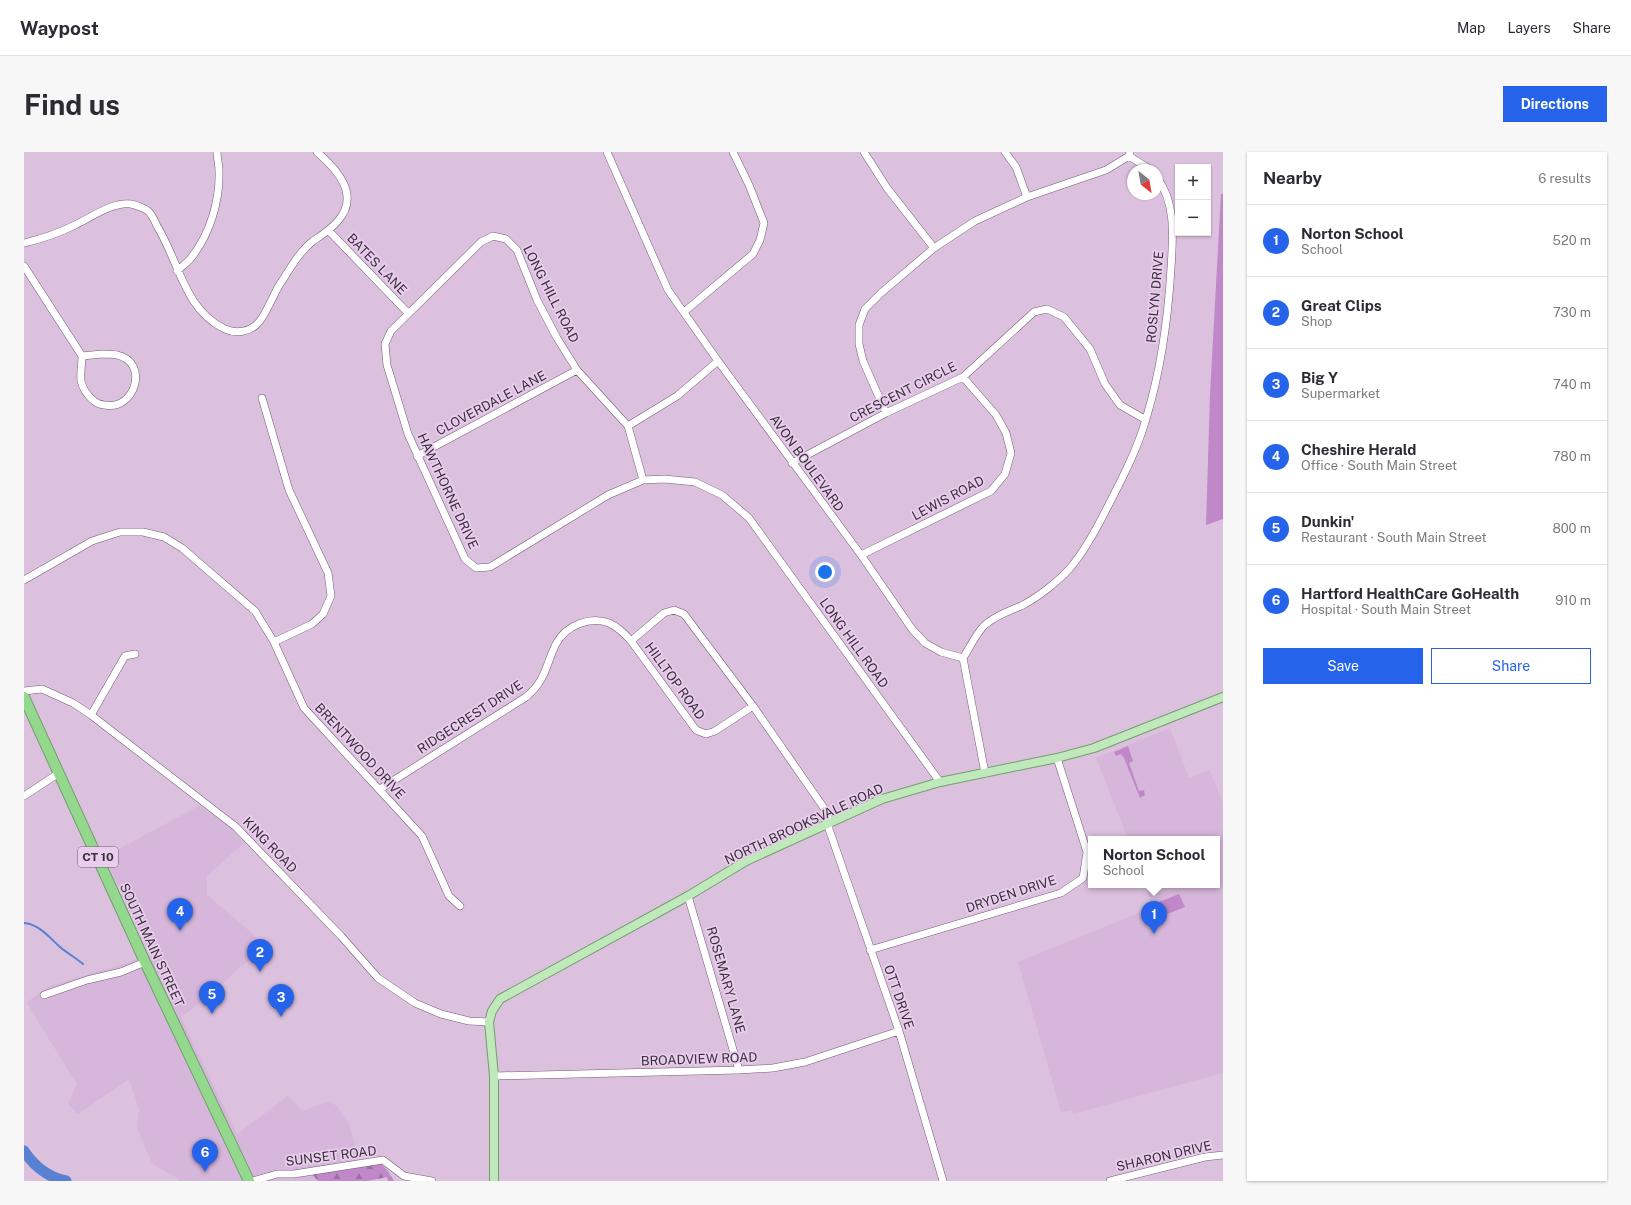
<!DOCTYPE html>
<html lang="en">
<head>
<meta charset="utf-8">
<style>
  body { margin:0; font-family:"Public Sans",sans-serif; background:#f7f7f7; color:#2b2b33 }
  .controls { position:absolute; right:12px; top:12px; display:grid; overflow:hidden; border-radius:0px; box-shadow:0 1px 3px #0004 }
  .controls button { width:36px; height:36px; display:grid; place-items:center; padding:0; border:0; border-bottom:1px solid #e1e1e2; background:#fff; color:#2b2b33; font:20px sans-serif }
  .compass { position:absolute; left:1103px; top:12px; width:36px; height:36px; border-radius:50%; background:#fff; box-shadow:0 1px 3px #0004; rotate:149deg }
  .you { position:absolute; left:801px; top:420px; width:14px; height:14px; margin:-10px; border:3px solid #fff; border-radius:50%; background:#1a73e8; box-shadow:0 0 0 6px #1a73e833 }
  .badge { display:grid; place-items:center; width:26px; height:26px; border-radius:50%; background:#2563eb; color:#fff; font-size:13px; font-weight:700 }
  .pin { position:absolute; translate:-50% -33px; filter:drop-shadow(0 1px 2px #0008) }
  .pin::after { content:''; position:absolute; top:21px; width:14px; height:12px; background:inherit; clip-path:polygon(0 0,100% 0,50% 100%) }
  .popup { position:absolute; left:1064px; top:684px; width:132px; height:52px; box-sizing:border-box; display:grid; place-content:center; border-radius:0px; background:#fff; filter:drop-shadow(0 1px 3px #0005); font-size:13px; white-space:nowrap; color:#7c7c81 }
  .popup b { font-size:15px; color:#2b2b33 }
  .popup::after { content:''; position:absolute; left:50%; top:100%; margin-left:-8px; border:8px solid transparent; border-top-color:#fff }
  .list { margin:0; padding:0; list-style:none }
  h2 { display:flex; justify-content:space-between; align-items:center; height:52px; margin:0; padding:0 16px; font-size:17px }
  h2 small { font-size:13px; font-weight:400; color:#7c7c81 }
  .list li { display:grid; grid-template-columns:26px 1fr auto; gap:12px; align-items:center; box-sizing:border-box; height:72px; padding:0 16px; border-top:1px solid #e1e1e2 }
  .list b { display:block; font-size:15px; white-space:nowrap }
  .list p { margin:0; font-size:13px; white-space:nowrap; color:#7c7c81 }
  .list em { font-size:13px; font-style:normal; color:#7c7c81 }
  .actions { display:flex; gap:8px; padding:12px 16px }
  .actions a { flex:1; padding:9px 0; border:1px solid #2563eb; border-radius:0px; text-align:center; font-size:14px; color:#2563eb }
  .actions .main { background:#2563eb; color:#fff }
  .map { position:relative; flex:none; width:1199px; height:1029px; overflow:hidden; border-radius:0px }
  header { display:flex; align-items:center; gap:24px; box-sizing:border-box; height:56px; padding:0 20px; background:#fff; border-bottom:1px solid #e1e1e2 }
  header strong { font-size:19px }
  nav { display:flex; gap:22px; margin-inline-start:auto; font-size:14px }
  .intro { display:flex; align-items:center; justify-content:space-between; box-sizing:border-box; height:96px; padding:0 24px }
  h1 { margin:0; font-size:28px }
  .button { padding:10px 18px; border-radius:0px; background:#2563eb; color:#fff; font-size:14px; font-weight:700 }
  main { display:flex; gap:24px; padding:0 24px }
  aside { flex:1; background:#fff; border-radius:0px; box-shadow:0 1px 3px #0004 }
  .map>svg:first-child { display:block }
  .built { fill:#d6b6da }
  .green { fill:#c088c8 }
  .forest { fill:url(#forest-firs) }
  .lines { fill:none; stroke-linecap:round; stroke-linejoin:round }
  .stream { stroke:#5881d1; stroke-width:2 }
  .river { stroke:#5881d1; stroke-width:11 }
  .minor-casing { stroke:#735b76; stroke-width:8 }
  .major-casing { stroke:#749d70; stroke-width:10 }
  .highway-casing { stroke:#749d70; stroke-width:12 }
  .minor { stroke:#fff; stroke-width:7 }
  .major { stroke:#bfe8bb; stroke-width:8 }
  .highway { stroke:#94d88d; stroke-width:10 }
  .labels { text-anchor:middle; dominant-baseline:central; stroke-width:3.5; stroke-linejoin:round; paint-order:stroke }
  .shield { fill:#e9ceed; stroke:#6e5f70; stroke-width:1 }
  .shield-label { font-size:12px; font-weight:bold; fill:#392f3a }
  .street-label { font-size:13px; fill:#392f3a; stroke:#e9ceed }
</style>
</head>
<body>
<header>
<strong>Waypost</strong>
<nav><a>Map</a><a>Layers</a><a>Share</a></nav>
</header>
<div class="intro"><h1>Find us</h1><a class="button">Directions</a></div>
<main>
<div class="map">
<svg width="1199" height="1029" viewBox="0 0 1199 1029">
  <defs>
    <pattern id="forest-firs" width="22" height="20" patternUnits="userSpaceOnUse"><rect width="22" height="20" fill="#c088c8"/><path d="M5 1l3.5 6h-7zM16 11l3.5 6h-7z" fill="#9d70a3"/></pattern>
  </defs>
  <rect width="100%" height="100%" fill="#dcc1df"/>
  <path class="built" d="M 1146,576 L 1165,626 L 1186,618 L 1199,651 L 1199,921 L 1049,962 L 1048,958 L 1037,960 L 994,810 L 1129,755 L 1121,733 L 1193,733 L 1193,687 L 1104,687 L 1072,606 Z
    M 175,654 L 205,674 L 221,690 L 183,724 L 183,743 L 230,783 L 240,798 L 215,816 L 194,837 L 157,865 L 213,982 L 264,944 L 278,959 L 304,949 L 313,954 L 326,974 L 335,1008 L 284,1017 L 294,1029 L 154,1029 L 152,1025 L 128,1012 L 113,975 L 115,958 L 105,927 L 54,962 L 44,952 L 53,932 L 11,865 L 3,850 L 25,834 L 109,809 L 126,800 L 80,705 Z"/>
  <path class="green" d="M 1197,42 L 1199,42 L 1199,367 L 1182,373 L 1186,242 Z
    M 1104,594 L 1109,609 L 1105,611 L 1115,639 L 1120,638 L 1121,643 L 1116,646 L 1100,606 L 1097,602 L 1092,604 L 1090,600 Z
    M 1155,742 L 1161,755 L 1141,763 L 1135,750 Z"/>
  <path class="forest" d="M 356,1011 L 364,1019 L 370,1029 L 364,1029 L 363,1025 L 343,1029 L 294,1029 L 287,1021 Z"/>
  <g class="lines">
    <path class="stream" d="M 0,771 C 15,772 26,786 36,795 C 43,801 52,806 59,812"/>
    <path class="river" d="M 0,999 C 10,1014 23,1025 42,1029"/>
    <defs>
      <path id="minor" d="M 583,0 L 644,138 L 694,209 L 837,403 L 888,477 L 901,491 L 917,500 L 939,506 L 961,621
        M 840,0 L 863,36 L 910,96
        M 981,0 L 992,15 L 1003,45
        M 1105,4 L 1127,18
        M 305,79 L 384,161
        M 0,91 C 17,87 35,81 51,73 C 66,66 90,49 107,52 C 111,53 120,56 124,59 C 128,62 131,70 133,74 C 155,109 160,158 201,177 C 212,182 226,180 234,171 C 241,165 250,141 256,132 C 266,117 275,100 289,89 C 298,83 306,78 313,70 C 337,44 314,18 293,0
        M 0,114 L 58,204
        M 153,119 C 157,115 163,111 167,106 C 186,82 196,49 195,19 C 195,12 193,6 193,0
        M 660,160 L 729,102 L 736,88 L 740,71 L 725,33 L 709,0
        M 78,202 C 83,202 89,202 93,203 C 126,210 111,259 81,253 C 77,253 74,252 70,249 C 64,244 59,238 57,229 C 56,221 58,212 58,204 Z
        M 238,246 L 265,338 L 304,421 L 307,444 L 299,462 L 288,472 L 250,490
        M 862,261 L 839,209 L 835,192 L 835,173 L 841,157 L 857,141 L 910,96 L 951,69 L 1003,45 L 1082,18 L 1105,4 L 1106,0
        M 604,274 L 653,244 L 694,209
        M 393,304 L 553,218
        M 768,311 L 862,261 L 939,225 L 1010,160 L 1023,157 L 1040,165 L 1066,197 L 1081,232 L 1096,253 L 1122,268
        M 619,328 L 604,274 L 553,218 L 533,186 L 513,148 L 493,98 L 482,87 L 469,84 L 457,90 L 367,179 L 361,192 L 363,213 L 384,282 L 441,407 L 452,416 L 466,415 L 584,343 L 619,328 L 640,327 L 671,330 L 698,343 L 725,366 L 916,630
        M 837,403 L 967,339 L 981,322 L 987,301 L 982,281 L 972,263 L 939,225
        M 0,428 L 68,389 L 96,380 L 119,380 L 140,385 L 158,396 L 231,459 L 250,490 L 280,556 L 398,684 L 425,744 L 436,754
        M 607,489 L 640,461 L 650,458 L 660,462 L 729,554 L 800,656 L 804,665 L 805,677 L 875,879 L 919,1029
        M 939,506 C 945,497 954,478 962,472 C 973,463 985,459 997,454 C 1013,446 1035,429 1047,415 C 1062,397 1073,376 1083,356 C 1097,329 1114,296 1122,267 C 1137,218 1144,167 1147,116 C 1149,86 1152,50 1133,26
        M 0,539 L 18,537 L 49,551 L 67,563 L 212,675 L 317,784 L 354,826 L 391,851 L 417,862 L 445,869 L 465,870
        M 67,563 L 101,504 L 111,502
        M 356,637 L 502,545 C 523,527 521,514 532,492 C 542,473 566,464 585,471 C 594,475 601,482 607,489 L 672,578 L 682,582 L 691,579 L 729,554
        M 0,644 L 35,621
        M 664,744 L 715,918
        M 846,798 L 1037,741 L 1059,726 L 1063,700 L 1033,606
        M 20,843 L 63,828 L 97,820 L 121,810
        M 470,924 L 715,918 L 749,916 L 781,910 L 875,879
        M 229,1029 L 253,1022 L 270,1022 L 359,1008 L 380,1024 L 408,1029
        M 1086,1029 L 1181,1005 L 1199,1003"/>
      <path id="major" d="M 470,1029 L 470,924 L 465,870 L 468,859 L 476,847 L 664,744 L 722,709 L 858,647 L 916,630 L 1033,606 L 1070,596 L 1199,545"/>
      <path id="highway" d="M 0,545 L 121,810 L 225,1029"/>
    </defs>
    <use href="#minor" class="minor-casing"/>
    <use href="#major" class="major-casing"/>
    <use href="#highway" class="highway-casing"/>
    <use href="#minor" class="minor"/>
    <use href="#major" class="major"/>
    <use href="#highway" class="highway"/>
  </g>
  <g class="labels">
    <rect class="shield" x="54" y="695" width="40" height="20" rx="3"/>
    <g class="shield-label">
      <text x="74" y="705">CT 10</text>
    </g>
    <g class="street-label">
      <text transform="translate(353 112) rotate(46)">BATES LANE</text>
      <text transform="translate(527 142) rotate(63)">LONG HILL ROAD</text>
      <text transform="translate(1131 145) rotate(-85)">ROSLYN DRIVE</text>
      <text transform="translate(879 240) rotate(-27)">CRESCENT CIRCLE</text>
      <text transform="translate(467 251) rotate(-28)">CLOVERDALE LANE</text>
      <text transform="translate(783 311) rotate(54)">AVON BOULEVARD</text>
      <text transform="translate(424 339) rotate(65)">HAWTHORNE DRIVE</text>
      <text transform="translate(924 346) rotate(-28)">LEWIS ROAD</text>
      <text transform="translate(830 491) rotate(54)">LONG HILL ROAD</text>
      <text transform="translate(651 529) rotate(54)">HILLTOP ROAD</text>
      <text transform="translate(446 565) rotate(-33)">RIDGECREST DRIVE</text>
      <text transform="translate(336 599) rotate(47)">BRENTWOOD DRIVE</text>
      <text transform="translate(780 672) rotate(-25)">NORTH BROOKSVALE ROAD</text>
      <text transform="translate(246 693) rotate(46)">KING ROAD</text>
      <text transform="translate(987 742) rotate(-18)">DRYDEN DRIVE</text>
      <text transform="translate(128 793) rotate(65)">SOUTH MAIN STREET</text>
      <text transform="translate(702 828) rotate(74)">ROSEMARY LANE</text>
      <text transform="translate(875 845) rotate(71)">OTT DRIVE</text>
      <text transform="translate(675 907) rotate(-2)">BROADVIEW ROAD</text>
      <text transform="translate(307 1004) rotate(-7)">SUNSET ROAD</text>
      <text transform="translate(1140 1004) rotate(-13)">SHARON DRIVE</text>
    </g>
  </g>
</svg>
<div class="controls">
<button>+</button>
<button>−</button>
</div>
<svg class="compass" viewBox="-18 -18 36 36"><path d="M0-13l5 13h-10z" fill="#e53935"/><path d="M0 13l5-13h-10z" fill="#7c7c81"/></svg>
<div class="you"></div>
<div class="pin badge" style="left:1130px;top:782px">1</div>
<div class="popup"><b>Norton School</b>School</div>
<div class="pin badge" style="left:236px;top:820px">2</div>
<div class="pin badge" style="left:257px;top:865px">3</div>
<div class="pin badge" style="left:156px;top:779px">4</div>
<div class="pin badge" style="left:188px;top:862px">5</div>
<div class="pin badge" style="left:181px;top:1020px">6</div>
</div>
<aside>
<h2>Nearby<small>6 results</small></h2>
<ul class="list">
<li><span class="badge">1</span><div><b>Norton School</b><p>School</p></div><em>520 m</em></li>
<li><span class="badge">2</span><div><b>Great Clips</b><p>Shop</p></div><em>730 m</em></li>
<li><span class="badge">3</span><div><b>Big Y</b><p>Supermarket</p></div><em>740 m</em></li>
<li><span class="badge">4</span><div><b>Cheshire Herald</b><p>Office · South Main Street</p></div><em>780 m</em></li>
<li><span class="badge">5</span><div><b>Dunkin'</b><p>Restaurant · South Main Street</p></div><em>800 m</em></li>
<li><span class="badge">6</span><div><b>Hartford HealthCare GoHealth</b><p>Hospital · South Main Street</p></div><em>910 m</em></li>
</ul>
<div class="actions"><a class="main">Save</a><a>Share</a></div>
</aside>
</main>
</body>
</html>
